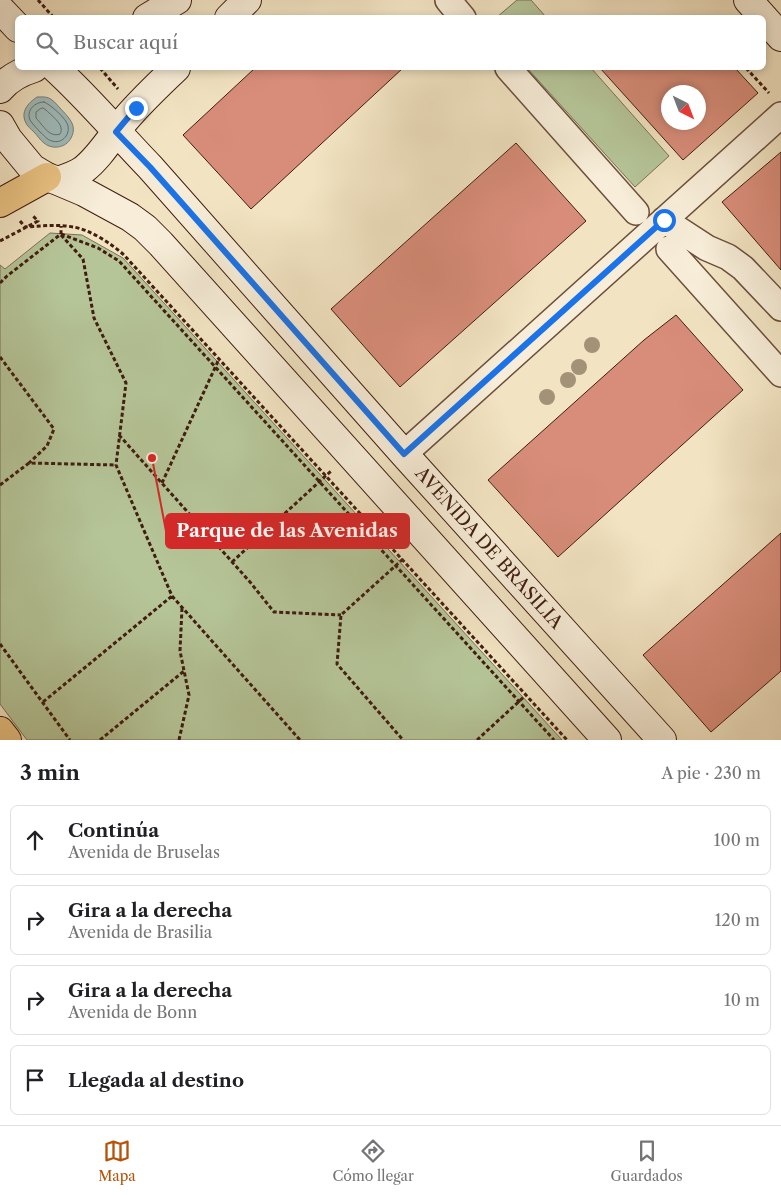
<!DOCTYPE html>
<html lang="es">
<head>
<meta charset="utf-8">
<style>
  body { margin:0; font-family:"Libre Caslon Text",serif; background:#f6f6f6; color:#202124 }
  .compass { position:absolute; left:661px; top:85px; width:45px; height:45px; border-radius:50%; background:#fff; box-shadow:0 2px 8px #0003; rotate:138deg }
  .stop { position:absolute; width:15px; height:15px; margin:-11px; border:4px solid #1a73e8; border-radius:50%; background:#fff }
  .stop.end { background:#1a73e8; border-color:#fff; box-shadow:0 1px 5px #0008 }
  .list { margin:0; padding:0; list-style:none }
  h2 { display:flex; justify-content:space-between; align-items:center; height:65px; margin:0; padding:0 20px; font-size:21px }
  h2 small { font-size:16px; font-weight:400; color:#757577 }
  .list li { display:grid; grid-template-columns:32px 1fr auto; gap:15px; align-items:center; box-sizing:border-box; height:70px; margin:0 10px 10px; padding:0 10px; border:1px solid #e0e0e0; border-radius:8px }
  .list b { display:block; font-size:19px; white-space:nowrap }
  .list p { margin:0; font-size:16px; white-space:nowrap; color:#757577 }
  .list em { font-size:16px; font-style:normal; color:#757577 }
  .icon { flex:none; width:28px; height:28px; fill:none; stroke:currentColor; stroke-width:2; stroke-linecap:round; stroke-linejoin:round }
  .map { position:relative; flex:none; width:781px; height:740px; overflow:hidden }
  .search { position:absolute; background:#fff; box-shadow:0 2px 8px #0003; left:15px; right:15px; top:15px; height:55px; display:flex; align-items:center; gap:12px; box-sizing:border-box; padding:0 18px; border-radius:8px; color:#757577; font-size:19px }
  .sheet { height:385px; background:#fff }
  nav { display:flex; justify-content:space-around; align-items:center; box-sizing:border-box; height:70px; border-top:1px solid #e0e0e0; background:#fff; font-size:14px; color:#757577 }
  nav a { display:grid; justify-items:center; gap:2px }
  nav .on { color:#b45309 }
  .map>svg:first-child { display:block }
  .green { fill:#b5c598; stroke:#7a7154 }
  .water { fill:#9ebcbc; stroke:#787c77 }
  .lines { fill:none; stroke-linecap:round; stroke-linejoin:round }
  .shore { stroke:#6f6c66; stroke-width:1 }
  .building { fill:#d88d7a; stroke:#401d10; fill-rule:evenodd }
  .street-casing { stroke:#6c4f3d; stroke-width:28 }
  .secondary-casing { stroke:#401d10; stroke-width:30 }
  .highway-casing { stroke:#401d10; stroke-width:30 }
  .path { stroke:#401d10; stroke-width:3; stroke-dasharray:4 2.5; stroke-linecap:butt }
  .street { stroke:#f7edd8; stroke-width:25 }
  .secondary { stroke:#f7edd8; stroke-width:28 }
  .highway { stroke:#e9c282; stroke-width:28 }
  .tree { fill:#a39277 }
  .route { stroke:#1a73e8; stroke-width:6 }
  .labels { text-anchor:middle; dominant-baseline:central; stroke-width:4.5; stroke-linejoin:round; paint-order:stroke }
  .street-label { font-size:18px; fill:#401d10; stroke:#f7edd8 }
  .leader { fill:none; stroke:#d62828; stroke-width:2 }
  .callout-dot { fill:#d62828; stroke:#f7edd8; stroke-width:2 }
  .callout { fill:#d62828; stroke:#d62828; stroke-width:2 }
  .callout-label { font-size:19px; text-anchor:middle; font-weight:bold; fill:#fff }
</style>
</head>
<body>
<div class="map">
<svg width="781" height="740" viewBox="0 0 781 740">
  <rect width="100%" height="100%" fill="#f2e4c3"/>
  <filter id="stains"><feTurbulence type="fractalNoise" baseFrequency=".004" numOctaves="4"/><feColorMatrix values="0 0 0 0 .2 0 0 0 0 .09 0 0 0 0 .02 0 0 0 .5 -.17"/></filter>
  <radialGradient id="worn" r=".72"><stop offset=".6" stop-color="#630" stop-opacity="0"/><stop offset="1" stop-color="#630" stop-opacity=".3"/></radialGradient>
  <path class="green" d="M 517,0 L 531,0 L 546,17 L 497,17 Z
    M 527,68 L 591,68 L 669,156 L 635,187 Z
    M 50,233 L 82,235 L 123,258 L 562,740 L 27,740 L 0,704 L 0,265 L 5,269 Z"/>
  <path class="water" d="M 37,97 C 42,97 47,96 52,100 C 55,102 58,106 60,108 C 68,117 78,125 71,138 C 66,148 52,150 44,143 C 40,140 37,135 34,132 C 31,129 27,126 26,123 C 20,112 28,103 37,97 Z"/>
  <g class="lines">
    <path class="shore" d="M 44,102 C 50,104 67,119 68,126 C 70,136 61,144 52,141 C 47,140 44,135 40,132 C 37,128 32,124 30,120 C 26,110 35,102 44,102 Z
      M 43,108 L 46,110 C 53,117 65,125 60,134 C 49,138 43,125 36,118 L 36,112 L 40,109 Z"/>
  </g>
  <path class="building" d="M 255,68 L 403,68 L 251,209 L 183,135 Z
    M 600,68 L 735,68 L 758,93 L 683,160 ZM 668,92 L 698,92 L 698,122 L 668,122 Z
    M 516,143 L 586,221 L 400,387 L 331,309 Z
    M 781,152 L 781,270 L 722,202 Z
    M 676,315 L 743,390 L 558,557 L 488,480 L 644,340 Z
    M 781,533 L 781,671 L 711,732 L 643,655 Z"/>
  <g class="lines">
    <defs>
      <path id="street" d="M 448,0 L 463,18
        M 508,68 L 636,212
        M 664,220 L 707,248 L 728,257 L 743,268 L 781,308
        M 669,249 L 781,374
        M 404,454 L 781,115"/>
      <path id="secondary" d="M 748,0 L 781,37
        M 0,9 L 18,28
        M 147,18 L 177,0
        M 229,18 L 247,0
        M 55,68 C 89,99 118,134 150,167 L 404,454 L 662,740
        M 0,89 C 9,78 21,72 34,68
        M 0,125 L 8,139 L 32,168 L 47,177 L 58,181 L 84,192 L 130,217 L 145,228 L 161,244 L 607,740
        M 58,181 C 67,178 76,175 83,170 C 100,157 112,136 125,120 C 141,101 159,84 176,68"/>
      <path id="highway" d="M 0,203 L 47,177
        M 0,731 L 7,740"/>
    </defs>
    <use href="#street" class="street-casing"/>
    <use href="#secondary" class="secondary-casing"/>
    <use href="#highway" class="highway-casing"/>
    <path class="path" d="M 38,0 L 54,18
      M 100,68 L 118,89
      M 746,68 L 769,93
      M 20,221 L 25,227 C 41,226 57,224 73,227 C 89,229 112,244 124,255 L 567,740
      M 61,234 L 98,248 L 119,261 L 554,740
      M 61,235 L 83,259 L 94,318 L 126,383 L 116,465 L 172,596 L 300,740
      M 0,241 L 38,221 L 32,215
      M 0,283 L 7,276 L 61,234 L 61,226
      M 0,357 L 54,429 L 47,446 L 29,463
      M 119,435 L 250,582 L 274,612 L 341,615
      M 162,483 L 219,359
      M 0,485 L 29,463 L 116,465
      M 403,559 L 341,615 L 337,664 L 403,740
      M 232,562 L 331,471
      M 0,644 L 70,740
      M 43,702 L 172,596
      M 100,740 L 184,671
      M 179,740 L 189,695 L 180,651 L 182,608
      M 477,740 L 526,695"/>
    <use href="#street" class="street"/>
    <use href="#secondary" class="secondary"/>
    <use href="#highway" class="highway"/>
  </g>
  <g class="tree">
    <circle cx="592" cy="345" r="8"/>
    <circle cx="579" cy="367" r="8"/>
    <circle cx="568" cy="380" r="8"/>
    <circle cx="547" cy="397" r="8"/>
  </g>
  <g class="lines">
    <path class="route" d="M 136,108 L 116,132 L 150,167 L 404,454 L 664,220"/>
  </g>
  <g class="labels">
    <g class="street-label">
      <text transform="translate(489 548) rotate(48)">AVENIDA DE BRASILIA</text>
    </g>
  </g>
  <path class="leader" d="M152 458L166 531"/>
  <circle class="callout-dot" cx="152" cy="458" r="5"/>
  <rect class="callout" x="166" y="514" width="243" height="34" rx="5"/>
  <g class="callout-label">
    <text x="287" y="537">Parque de las Avenidas</text>
  </g>
  <rect width="100%" height="100%" filter="url(#stains)"/>
  <rect width="100%" height="100%" fill="url(#worn)"/>
</svg>
<svg class="compass" viewBox="-18 -18 36 36"><path d="M0-13l5 13h-10z" fill="#e53935"/><path d="M0 13l5-13h-10z" fill="#757577"/></svg>
<div class="stop" style="left:664px;top:220px"></div>
<div class="stop end" style="left:136px;top:108px"></div>
<div class="search"><svg class="icon" aria-label="search" viewBox="0 0 24 24"><circle cx="10" cy="10" r="6"/><path d="M15 15l6 6"/></svg>Buscar aquí</div>
</div>
<section class="sheet">
<h2>3 min<small>A pie · 230 m</small></h2>
<ul class="list">
<li><svg class="icon" aria-label="ahead" viewBox="0 0 24 24"><path d="M12 20V5M6 11l6-6 6 6"/></svg><div><b>Continúa</b><p>Avenida de Bruselas</p></div><em>100 m</em></li>
<li><svg class="icon" aria-label="right" viewBox="0 0 24 24"><path d="M7 20v-9h11M14 6l5 5-5 5"/></svg><div><b>Gira a la derecha</b><p>Avenida de Brasilia</p></div><em>120 m</em></li>
<li><svg class="icon" aria-label="right" viewBox="0 0 24 24"><path d="M7 20v-9h11M14 6l5 5-5 5"/></svg><div><b>Gira a la derecha</b><p>Avenida de Bonn</p></div><em>10 m</em></li>
<li><svg class="icon" aria-label="arrive" viewBox="0 0 24 24"><path d="M6 21V4h12l-3 4 3 4H6"/></svg><div><b>Llegada al destino</b></div></li>
</ul>
</section>
<nav>
<a class="on"><svg class="icon" aria-label="map" viewBox="0 0 24 24"><path d="M3 6l6-2 6 2 6-2v14l-6 2-6-2-6 2zM9 4v14M15 6v14"/></svg>Mapa</a>
<a><svg class="icon" aria-label="directions" viewBox="0 0 24 24"><path d="M12 3l9 9-9 9-9-9zM9 14v-3h6M13 9l2 2-2 2"/></svg>Cómo llegar</a>
<a><svg class="icon" aria-label="saved" viewBox="0 0 24 24"><path d="M7 4h10v16l-5-4-5 4z"/></svg>Guardados</a>
</nav>
</body>
</html>
